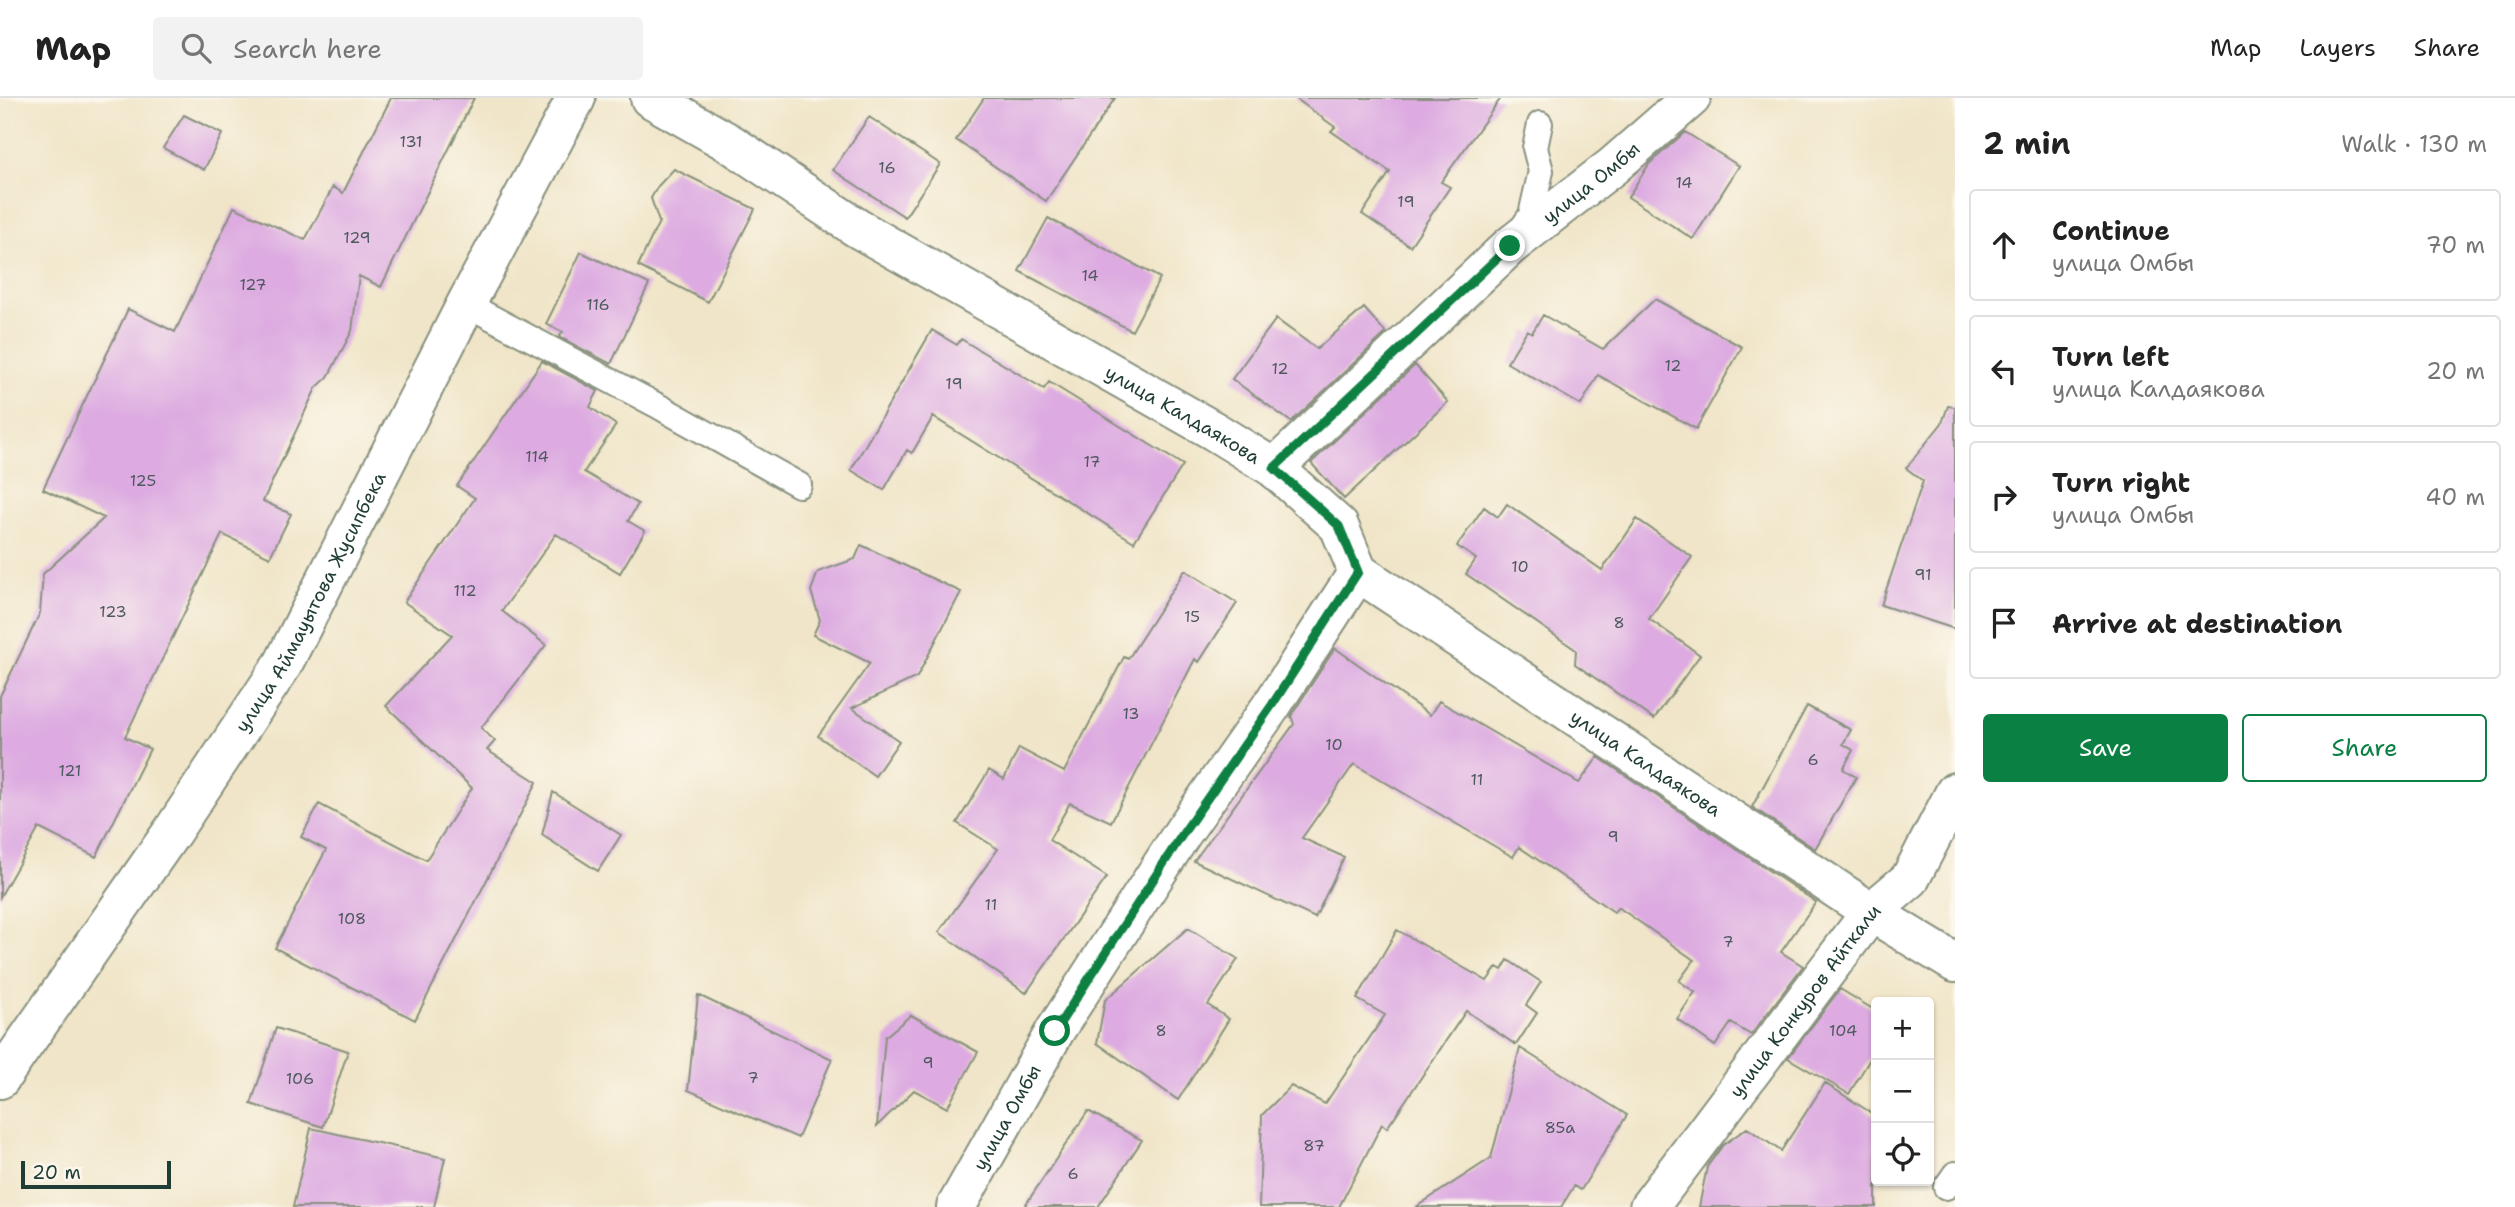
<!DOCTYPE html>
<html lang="en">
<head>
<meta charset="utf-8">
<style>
  body { margin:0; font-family:"Shantell Sans",sans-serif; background:#f2f2f2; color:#222 }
  .controls { position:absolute; right:21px; bottom:21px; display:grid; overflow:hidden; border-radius:7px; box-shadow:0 2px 5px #0004 }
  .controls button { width:63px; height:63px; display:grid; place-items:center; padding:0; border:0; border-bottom:2px solid #e0e0e0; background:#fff; color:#222; font:35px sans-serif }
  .scale { position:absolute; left:21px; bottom:18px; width:150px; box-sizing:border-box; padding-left:7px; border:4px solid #1f3d34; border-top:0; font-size:19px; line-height:24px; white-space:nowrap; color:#1f3d34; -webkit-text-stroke:5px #fbf7ec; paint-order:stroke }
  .stop { position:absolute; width:21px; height:21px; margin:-16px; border:5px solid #0b8043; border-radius:50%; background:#fff }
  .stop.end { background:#0b8043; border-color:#fff; box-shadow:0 2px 7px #0008 }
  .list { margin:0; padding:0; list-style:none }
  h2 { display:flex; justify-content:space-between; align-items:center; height:91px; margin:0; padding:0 28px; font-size:30px }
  h2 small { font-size:23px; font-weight:400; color:#767676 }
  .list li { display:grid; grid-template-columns:46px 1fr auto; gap:21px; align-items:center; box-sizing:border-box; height:112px; margin:0 14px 14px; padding:0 14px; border:2px solid #e0e0e0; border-radius:7px }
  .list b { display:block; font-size:26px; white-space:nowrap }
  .list p { margin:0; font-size:23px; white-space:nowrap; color:#767676 }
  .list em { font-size:23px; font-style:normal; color:#767676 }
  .actions { display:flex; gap:14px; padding:21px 28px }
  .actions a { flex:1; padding:16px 0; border:2px solid #0b8043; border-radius:7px; text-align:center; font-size:24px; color:#0b8043 }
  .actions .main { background:#0b8043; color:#fff }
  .icon { flex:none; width:38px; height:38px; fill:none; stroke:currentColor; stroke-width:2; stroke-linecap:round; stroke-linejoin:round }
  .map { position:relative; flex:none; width:1955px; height:1109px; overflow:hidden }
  header { display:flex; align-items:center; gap:42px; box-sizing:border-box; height:98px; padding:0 35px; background:#fff; border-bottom:2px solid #e0e0e0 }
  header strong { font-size:33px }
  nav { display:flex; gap:38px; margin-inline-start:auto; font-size:24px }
  .search { width:490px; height:63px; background:#f2f2f2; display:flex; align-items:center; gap:18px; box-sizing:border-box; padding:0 24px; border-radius:7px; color:#767676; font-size:26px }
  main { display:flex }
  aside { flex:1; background:#fff }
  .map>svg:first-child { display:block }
  .building { fill:#ddabe1 }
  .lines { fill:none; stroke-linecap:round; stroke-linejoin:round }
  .service-casing { stroke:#88917e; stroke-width:28 }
  .minor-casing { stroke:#88917e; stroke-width:42 }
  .tertiary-casing { stroke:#88917e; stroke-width:42 }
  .service { stroke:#fff; stroke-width:24 }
  .minor { stroke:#fff; stroke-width:38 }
  .tertiary { stroke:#fff; stroke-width:38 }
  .route { stroke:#0b8043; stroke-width:9 }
  .labels { text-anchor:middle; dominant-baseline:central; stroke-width:5; stroke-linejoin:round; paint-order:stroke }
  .number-label { font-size:16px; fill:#4e585f }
  .street-label { font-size:19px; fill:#1f3d34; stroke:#fbf7ec }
</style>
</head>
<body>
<header>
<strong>Map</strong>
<div class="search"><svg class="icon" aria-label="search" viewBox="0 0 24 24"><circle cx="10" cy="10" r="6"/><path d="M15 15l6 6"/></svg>Search here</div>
<nav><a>Map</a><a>Layers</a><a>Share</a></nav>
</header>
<main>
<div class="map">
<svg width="1955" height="1109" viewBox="0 0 1955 1109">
  <rect width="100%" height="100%" fill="#fbf7ec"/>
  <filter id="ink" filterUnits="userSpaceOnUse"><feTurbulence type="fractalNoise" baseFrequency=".0143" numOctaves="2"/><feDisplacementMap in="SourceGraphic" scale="14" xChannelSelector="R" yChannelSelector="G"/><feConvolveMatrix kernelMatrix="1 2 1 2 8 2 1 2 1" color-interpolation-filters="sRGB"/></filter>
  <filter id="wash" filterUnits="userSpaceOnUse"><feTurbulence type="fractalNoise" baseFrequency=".00686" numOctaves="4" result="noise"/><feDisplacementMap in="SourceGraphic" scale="28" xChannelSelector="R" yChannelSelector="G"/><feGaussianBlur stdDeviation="1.57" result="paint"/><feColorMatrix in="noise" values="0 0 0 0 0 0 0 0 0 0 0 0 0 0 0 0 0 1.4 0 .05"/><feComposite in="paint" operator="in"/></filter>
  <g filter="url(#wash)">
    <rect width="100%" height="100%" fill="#f0e5c8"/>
    <g id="blocks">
      <path class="building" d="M 391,0 L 474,0 L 381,189 L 359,178 L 352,233 L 328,279 L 316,290 L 263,403 L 291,416 L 270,459 L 222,436 L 125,639 L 150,651 L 96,759 L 39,730 L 0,799 L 0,598 L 40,515 L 43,476 L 104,420 L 43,391 L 128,211 L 175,234 L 234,109 L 305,142 L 333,89 L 343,95 Z
        M 984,0 L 1115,0 L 1046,103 L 956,42 Z
        M 1295,0 L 1501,0 L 1441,84 L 1450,89 L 1410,148 L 1362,116 L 1390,74 L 1331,33 L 1335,29 Z
        M 184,17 L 222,36 L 204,72 L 163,50 Z
        M 869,19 L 940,66 L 905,119 L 833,72 Z
        M 1685,34 L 1739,68 L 1693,141 L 1628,99 L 1649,66 Z
        M 674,71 L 755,111 L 708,204 L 638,168 L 659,124 L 651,100 L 658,88 Z
        M 1048,120 L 1160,180 L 1132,233 L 1019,173 Z
        M 581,154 L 649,186 L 611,266 L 559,239 L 563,234 L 546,226 Z
        M 1655,201 L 1742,249 L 1696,331 L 1598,277 L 1581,307 L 1507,265 L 1527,232 L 1532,235 L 1543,217 L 1603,251 Z
        M 1364,210 L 1386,235 L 1291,324 L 1232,281 L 1276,221 L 1317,251 Z
        M 932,232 L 957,247 L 961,241 L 1044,291 L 1049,284 L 1183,367 L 1134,444 L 933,319 L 912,355 L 907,352 L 884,392 L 851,372 Z
        M 542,263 L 598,293 L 590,309 L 616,327 L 584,374 L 638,406 L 628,423 L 645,433 L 620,475 L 556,436 L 502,513 L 546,547 L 481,630 L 495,643 L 487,652 L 537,684 L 415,922 L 275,850 L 326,752 L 301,739 L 319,706 L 426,762 L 472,690 L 386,608 L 452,537 L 404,504 L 475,400 L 457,388 Z
        M 1415,267 L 1448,304 L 1344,401 L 1311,365 Z
        M 1948,308 L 1955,309 L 1955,531 L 1881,507 L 1923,383 L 1906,370 L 1942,325 Z
        M 1507,406 L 1602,472 L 1637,421 L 1692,459 L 1649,521 L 1700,557 L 1654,621 L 1575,566 L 1576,552 L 1466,476 L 1476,461 L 1457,448 L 1484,409 L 1498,419 Z
        M 861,447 L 961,494 L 917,579 L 852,610 L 899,643 L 875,678 L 818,638 L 870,565 L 813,537 L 820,522 L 811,493 L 818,474 L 855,461 Z
        M 1185,472 L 1237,505 L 1199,564 L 1195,561 L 1111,724 L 1070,705 L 1049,742 L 1107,779 L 1026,895 L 939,834 L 998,751 L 957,725 L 989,672 L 1004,681 L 1019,650 L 1064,674 L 1124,559 L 1128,561 Z
        M 1335,550 L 1430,617 L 1439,603 L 1579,685 L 1598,659 L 1816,804 L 1781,854 L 1803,868 L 1751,937 L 1731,925 L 1715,948 L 1677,921 L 1695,894 L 1679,883 L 1694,862 L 1618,809 L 1614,814 L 1519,749 L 1513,759 L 1354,666 L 1302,740 L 1344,759 L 1315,820 L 1194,763 L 1294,626 L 1291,618 Z
        M 1807,608 L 1851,632 L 1843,646 L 1853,652 L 1843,671 L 1856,679 L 1815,751 L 1752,709 Z
        M 553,694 L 621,737 L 598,773 L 542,737 Z
        M 1188,830 L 1238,861 L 1208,907 L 1229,921 L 1178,1002 L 1097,945 L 1105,902 Z
        M 1397,832 L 1487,883 L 1497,869 L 1502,872 L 1508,862 L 1541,884 L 1526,907 L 1537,915 L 1516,947 L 1466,913 L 1387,1030 L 1382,1026 L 1339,1109 L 1259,1109 L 1262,1017 L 1291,988 L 1325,1006 L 1385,917 L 1357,901 Z
        M 1840,891 L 1876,913 L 1876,951 L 1849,996 L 1788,960 Z
        M 698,897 L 832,961 L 798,1040 L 688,992 Z
        M 911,917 L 978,954 L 947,1010 L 914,992 L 877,1028 L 885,939 Z
        M 276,930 L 348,953 L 323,1029 L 251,1006 Z
        M 1520,950 L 1627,1017 L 1581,1092 L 1574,1088 L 1561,1109 L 1416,1109 L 1491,1060 Z
        M 1825,985 L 1876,1018 L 1876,1109 L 1699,1109 L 1707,1069 L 1723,1047 L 1747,1030 L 1781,1053 Z
        M 1088,1013 L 1142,1042 L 1098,1109 L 1024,1109 Z
        M 311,1030 L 445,1060 L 434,1109 L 293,1109 Z"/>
    </g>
  </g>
  <g filter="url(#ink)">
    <use href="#blocks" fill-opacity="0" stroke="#88917e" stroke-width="2"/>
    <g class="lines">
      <defs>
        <path id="service" d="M 1519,135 L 1531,117 L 1541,73 L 1535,50 L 1540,26
          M 466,206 L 660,309 L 799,387
          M 1946,1089 L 1955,1076"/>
        <g id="minor">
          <path id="s1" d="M 650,0 L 731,46 L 857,130 L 1214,333 L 1274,370 L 1339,428 L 1358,474 L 1871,814 L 1955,865"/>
          <path id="s2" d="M 1274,370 L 1510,148 L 1613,68 L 1691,0"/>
          <path id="s3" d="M 956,1109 L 1055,933 L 1183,734 L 1272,607 L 1358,474"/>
          <path id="s4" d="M 1649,1109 L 1871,814 L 1910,781 L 1955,694"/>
        </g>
        <g id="tertiary">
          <path id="s5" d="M 0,981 L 172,734 L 283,566 L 466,206 L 576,0"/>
        </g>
      </defs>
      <use href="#service" class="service-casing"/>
      <use href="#minor" class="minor-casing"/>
      <use href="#tertiary" class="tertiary-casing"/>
      <use href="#service" class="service"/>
      <use href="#minor" class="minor"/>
      <use href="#tertiary" class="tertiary"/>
    </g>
  </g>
  <g class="lines" filter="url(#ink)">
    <path class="route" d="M 1055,933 L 1184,734 L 1272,607 L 1358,474 L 1339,428 L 1274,370 L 1510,148"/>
  </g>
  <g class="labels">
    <g class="number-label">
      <text x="411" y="43">131</text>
      <text x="887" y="69">16</text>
      <text x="1684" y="84">14</text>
      <text x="1406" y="103">19</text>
      <text x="357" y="139">129</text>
      <text x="1090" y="177">14</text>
      <text x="253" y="186">127</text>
      <text x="598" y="206">116</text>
      <text x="1673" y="267">12</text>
      <text x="1280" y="270">12</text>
      <text x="954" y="285">19</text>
      <text x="537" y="358">114</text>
      <text x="1092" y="363">17</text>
      <text x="143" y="382">125</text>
      <text x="1520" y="468">10</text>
      <text x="1923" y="476">91</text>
      <text x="465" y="492">112</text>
      <text x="113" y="513">123</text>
      <text x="1192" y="518">15</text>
      <text x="1619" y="524">8</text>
      <text x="1131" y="615">13</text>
      <text x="1334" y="646">10</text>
      <text x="1813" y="661">6</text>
      <text x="70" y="672">121</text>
      <text x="1477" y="681">11</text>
      <text x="1613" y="738">9</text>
      <text x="991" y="806">11</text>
      <text x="352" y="820">108</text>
      <text x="1728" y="843">7</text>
      <text x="1161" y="932">8</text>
      <text x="1843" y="932">104</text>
      <text x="928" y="964">9</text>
      <text x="753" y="979">7</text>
      <text x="300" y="980">106</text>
      <text x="1560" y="1029">85а</text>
      <text x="1314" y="1047">87</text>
      <text x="1073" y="1075">6</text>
    </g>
    <g class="street-label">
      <text stroke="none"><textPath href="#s2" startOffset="427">улица Омбы</textPath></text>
      <text stroke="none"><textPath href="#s1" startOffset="620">улица Калдаякова</textPath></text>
      <text stroke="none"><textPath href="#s5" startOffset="570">улица Аймауытова Жусипбека</textPath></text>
      <text stroke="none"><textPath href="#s1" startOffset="1208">улица Калдаякова</textPath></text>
      <text stroke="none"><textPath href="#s4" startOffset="259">улица Конкуров Айткали</textPath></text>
      <text stroke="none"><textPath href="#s3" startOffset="103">улица Омбы</textPath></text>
    </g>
  </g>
</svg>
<div class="controls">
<button>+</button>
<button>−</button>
<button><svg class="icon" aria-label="locate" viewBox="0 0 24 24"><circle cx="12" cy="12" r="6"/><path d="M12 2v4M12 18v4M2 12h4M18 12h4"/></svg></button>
</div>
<div class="scale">20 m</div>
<div class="stop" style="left:1055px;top:933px"></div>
<div class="stop end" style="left:1510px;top:148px"></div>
</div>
<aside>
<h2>2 min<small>Walk · 130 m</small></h2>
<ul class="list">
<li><svg class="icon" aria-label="ahead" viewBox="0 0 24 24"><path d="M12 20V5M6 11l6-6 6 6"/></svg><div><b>Continue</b><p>улица Омбы</p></div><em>70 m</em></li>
<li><svg class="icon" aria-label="left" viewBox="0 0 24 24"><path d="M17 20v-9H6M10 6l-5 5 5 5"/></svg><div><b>Turn left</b><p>улица Калдаякова</p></div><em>20 m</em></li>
<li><svg class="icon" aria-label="right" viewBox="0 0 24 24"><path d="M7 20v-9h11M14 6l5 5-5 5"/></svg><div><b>Turn right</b><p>улица Омбы</p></div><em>40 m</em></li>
<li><svg class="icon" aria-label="arrive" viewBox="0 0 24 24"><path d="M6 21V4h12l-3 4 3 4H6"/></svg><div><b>Arrive at destination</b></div></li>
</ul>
<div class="actions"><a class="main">Save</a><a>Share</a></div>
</aside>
</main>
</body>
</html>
